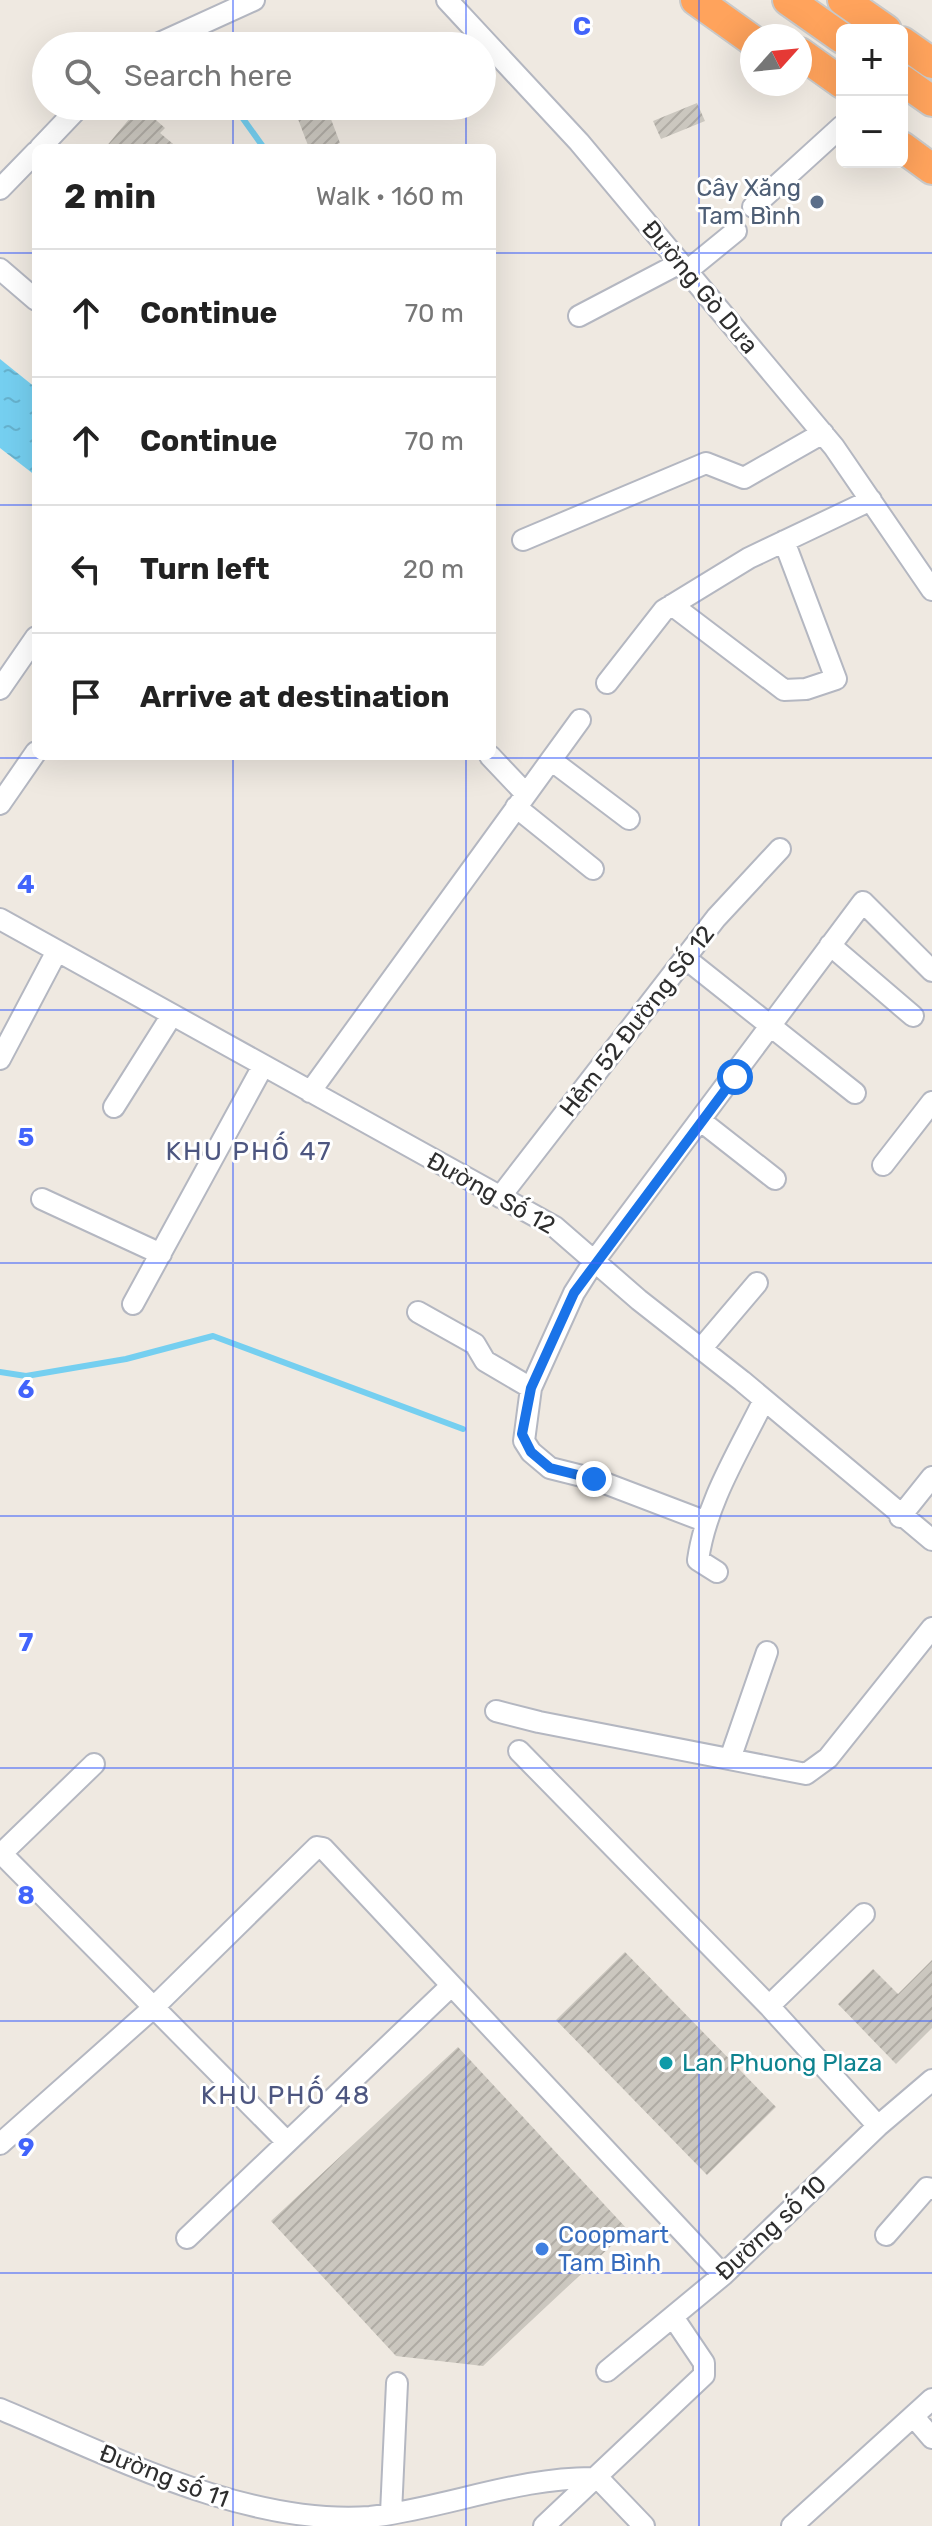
<!DOCTYPE html>
<html lang="en">
<head>
<meta charset="utf-8">
<style>
  body { margin:0; font-family:Rubik,sans-serif; background:#f2f2f2; color:#222 }
  .controls { position:absolute; right:24px; top:24px; display:grid; overflow:hidden; border-radius:12px; box-shadow:0 8px 32px #0002 }
  .controls button { width:72px; height:72px; display:grid; place-items:center; padding:0; border:0; border-bottom:2px solid #e0e0e0; background:#fff; color:#222; font:40px sans-serif }
  .compass { position:absolute; left:740px; top:24px; width:72px; height:72px; border-radius:50%; background:#fff; box-shadow:0 8px 32px #0002; rotate:63deg }
  .stop { position:absolute; width:24px; height:24px; margin:-18px; border:6px solid #1a73e8; border-radius:50%; background:#fff }
  .stop.end { background:#1a73e8; border-color:#fff; box-shadow:0 2px 8px #0008 }
  .list { margin:0; padding:0; list-style:none }
  h2 { display:flex; justify-content:space-between; align-items:center; height:104px; margin:0; padding:0 32px; font-size:34px }
  h2 small { font-size:26px; font-weight:400; color:#767676 }
  .list li { display:grid; grid-template-columns:52px 1fr auto; gap:24px; align-items:center; box-sizing:border-box; height:128px; padding:0 32px; border-top:2px solid #e0e0e0 }
  .list b { display:block; font-size:30px; white-space:nowrap }
  .list em { font-size:26px; font-style:normal; color:#767676 }
  .icon { flex:none; width:44px; height:44px; fill:none; stroke:currentColor; stroke-width:2; stroke-linecap:round; stroke-linejoin:round }
  .map { position:relative; flex:none; width:932px; height:2526px; overflow:hidden }
  .search { position:absolute; background:#fff; box-shadow:0 8px 32px #0002; left:32px; top:32px; width:464px; height:88px; display:flex; align-items:center; gap:20px; box-sizing:border-box; padding:0 28px; border-radius:44px; color:#767676; font-size:30px }
  .panel { position:absolute; background:#fff; box-shadow:0 8px 32px #0002; left:32px; top:144px; width:464px; height:616px; border-radius:12px }
  .map>svg:first-child { display:block }
  .water { fill:url(#water-ripples) }
  .lines { fill:none; stroke-linecap:round; stroke-linejoin:round }
  .stream { stroke:#75cff0; stroke-width:6 }
  .building { fill:url(#building-hatch) }
  .minor-casing { stroke:#b4b7c1; stroke-width:24 }
  .highway-casing { stroke:#c9c9c9; stroke-width:34 }
  .minor { stroke:#fff; stroke-width:20 }
  .highway { stroke:#ffa35c; stroke-width:30 }
  .route { stroke:#1a73e8; stroke-width:10 }
  .grid { fill:none; stroke:#4264fb; stroke-width:2; stroke-opacity:0.55 }
  .service-dot { fill:#5c6f8a; stroke:#fff; stroke-width:3 }
  .culture-dot { fill:#0f9aa8; stroke:#fff; stroke-width:3 }
  .shop-dot { fill:#3f7fe0; stroke:#fff; stroke-width:3 }
  .labels { text-anchor:middle; dominant-baseline:central; stroke-width:6; stroke-linejoin:round; paint-order:stroke }
  .service-label { font-size:24px; fill:#4e5e75; stroke:#fff; text-anchor:end }
  .street-label { font-size:24px; fill:#2e2e2e; stroke:#fff }
  .culture-label { font-size:24px; fill:#0d838f; stroke:#fff; text-anchor:start }
  .shop-label { font-size:24px; fill:#366cbe; stroke:#fff; text-anchor:start }
  .neighbourhood-label { font-size:26px; letter-spacing:2px; fill:#4d5680; stroke:#fff }
  .grid-label { font-size:26px; text-anchor:middle; font-weight:bold; fill:#4264fb; stroke:#fff; stroke-width:6; stroke-linejoin:round; paint-order:stroke }
</style>
</head>
<body>
<div class="map">
<svg width="932" height="2526" viewBox="0 0 932 2526">
  <defs>
    <pattern id="water-ripples" width="26" height="14" patternUnits="userSpaceOnUse" patternTransform="scale(2)"><rect width="26" height="14" fill="#75cff0"/><path d="M2 4q2-2 4 0t4 0M15 11q2-2 4 0t4 0" fill="none" stroke="#66b2ce"/></pattern>
    <pattern id="building-hatch" width="6" height="6" patternUnits="userSpaceOnUse" patternTransform="scale(2)"><rect width="6" height="6" fill="#cbc7bf"/><path d="M-1 1l2-2M0 6l6-6M5 7l2-2" fill="none" stroke="#afaba4"/></pattern>
  </defs>
  <rect width="100%" height="100%" fill="#efe9e1"/>
  <path class="water" d="M 0,359 L 36,388 L 36,476 L 0,448 Z"/>
  <g class="lines">
    <path class="stream" d="M 234,106 L 264,148
      M 0,1372 L 26,1376 L 126,1359 L 213,1336 L 463,1429"/>
  </g>
  <path class="building" d="M 697,103 L 705,121 L 661,139 L 653,121 Z
    M 140,106 L 165,128 L 160,133 L 178,148 L 105,148 Z
    M 293,106 L 326,106 L 340,143 L 327,148 L 309,148 Z
    M 625,1952 L 776,2107 L 707,2175 L 556,2020 Z
    M 932,1960 L 932,2028 L 896,2064 L 838,2004 L 873,1969 L 898,1994 Z
    M 458,2047 L 628,2230 L 483,2366 L 396,2356 L 271,2221 Z"/>
  <g class="lines">
    <defs>
      <path id="minor" d="M 447,0 L 579,142 L 834,447 L 932,590
        M 153,46 L 254,0
        M 40,148 L 80,106
        M 0,189 L 36,152
        M 753,207 L 842,126
        M 0,269 L 36,300
        M 687,271 L 736,231
        M 579,316 L 680,263
        M 523,540 L 706,463 L 744,478 L 823,433
        M 672,605 L 784,690 L 806,689 L 836,679 L 784,541
        M 607,683 L 664,610 L 749,558 L 871,500
        M 0,689 L 36,637
        M 490,756 L 526,794
        M 551,760 L 629,819
        M 0,804 L 36,752
        M 516,807 L 593,869
        M 0,919 L 555,1227 L 639,1300 L 742,1381 L 932,1540
        M 830,945 L 913,1016
        M 685,958 L 855,1093
        M 0,1059 L 57,951
        M 310,1092 L 580,720
        M 114,1107 L 172,1015
        M 701,1121 L 775,1179
        M 883,1165 L 932,1102
        M 500,1197 L 716,918 L 780,849
        M 42,1199 L 161,1254
        M 133,1304 L 263,1066
        M 418,1312 L 475,1344 L 485,1361 L 531,1388
        M 701,1349 L 757,1283
        M 900,1517 L 932,1477
        M 707,1522 L 594,1479 L 550,1468 L 531,1452 L 524,1441 L 531,1388 L 574,1293 L 595,1260 L 863,902 L 932,971
        M 717,1572 L 698,1560 C 706,1503 739,1451 764,1400
        M 496,1711 L 539,1722 L 806,1774 L 828,1758 L 932,1628
        M 519,1751 L 769,2006 L 878,2126
        M 730,1759 L 767,1652
        M 0,1852 L 287,2142
        M 0,1855 L 94,1764
        M 769,2006 L 864,1914
        M 0,2144 L 153,2008 L 317,1847 L 323,1848 L 723,2275
        M 886,2235 L 927,2188 L 932,2189
        M 187,2238 L 451,1986
        M 607,2371 L 723,2275 L 878,2126 L 932,2080
        M 0,2409 C 112,2456 246,2526 370,2517 C 446,2508 521,2476 598,2478 L 644,2526
        M 914,2417 L 932,2438
        M 391,2513 L 397,2383
        M 544,2526 L 704,2375 L 704,2363 L 673,2317
        M 792,2526 L 932,2399"/>
      <path id="highway" d="M 696,0 L 752,40
        M 788,0 L 842,38
        M 843,0 L 886,30
        M 902,42 L 932,63
        M 800,53 L 842,83
        M 902,80 L 932,101
        M 902,147 L 932,169"/>
    </defs>
    <use href="#minor" class="minor-casing"/>
    <use href="#highway" class="highway-casing"/>
    <use href="#minor" class="minor"/>
    <use href="#highway" class="highway"/>
  </g>
  <g class="lines">
    <path class="route" d="M 594,1479 L 550,1468 L 531,1452 L 522,1434 L 531,1388 L 574,1293 L 735,1077"/>
  </g>
  <path class="grid" d="M 233,0 L 233,46M 466,0 L 466,46M 699,0 L 699,2526M 233,106 L 233,148M 466,106 L 466,148M 0,253 L 36,253M 492,253 L 932,253M 0,505 L 36,505M 492,505 L 932,505M 233,756 L 233,2526M 466,756 L 466,2526M 0,758 L 932,758M 0,1010 L 932,1010M 0,1263 L 932,1263M 0,1516 L 932,1516M 0,1768 L 932,1768M 0,2021 L 932,2021M 0,2273 L 932,2273"/>
  <circle class="service-dot" cx="817" cy="202" r="8"/>
  <circle class="culture-dot" cx="666" cy="2063" r="8"/>
  <circle class="shop-dot" cx="542" cy="2249" r="8"/>
  <g class="labels">
    <g class="service-label">
      <text x="801" y="188">Cây Xăng<tspan x="801" dy="28">Tam Bình</tspan></text>
    </g>
    <g class="street-label">
      <text transform="translate(700 287) rotate(50)">Đường Gò Dưa</text>
      <text transform="translate(637 1021) rotate(-52)">Hẻm 52 Đường Số 12</text>
      <text transform="translate(491 1193) rotate(29)">Đường Số 12</text>
      <text transform="translate(771 2228) rotate(-43)">Đường số 10</text>
      <text transform="translate(164 2476) rotate(21)">Đường số 11</text>
    </g>
    <g class="culture-label">
      <text x="682" y="2063">Lan Phuong Plaza</text>
    </g>
    <g class="shop-label">
      <text x="558" y="2235">Coopmart<tspan x="558" dy="28">Tam Bình</tspan></text>
    </g>
    <g class="neighbourhood-label">
      <text x="249" y="1151">KHU PHỐ 47</text>
      <text x="286" y="2095">KHU PHỐ 48</text>
    </g>
  </g>
  <g class="grid-label">
    <text x="582" y="35">C</text>
    <text x="26" y="893">4</text>
    <text x="26" y="1146">5</text>
    <text x="26" y="1398">6</text>
    <text x="26" y="1651">7</text>
    <text x="26" y="1904">8</text>
    <text x="26" y="2156">9</text>
  </g>
</svg>
<div class="controls">
<button>+</button>
<button>−</button>
</div>
<svg class="compass" viewBox="-18 -18 36 36"><path d="M0-13l5 13h-10z" fill="#e53935"/><path d="M0 13l5-13h-10z" fill="#767676"/></svg>
<div class="stop" style="left:735px;top:1077px"></div>
<div class="stop end" style="left:594px;top:1479px"></div>
<div class="search"><svg class="icon" aria-label="search" viewBox="0 0 24 24"><circle cx="10" cy="10" r="6"/><path d="M15 15l6 6"/></svg>Search here</div>
<section class="panel">
<h2>2 min<small>Walk · 160 m</small></h2>
<ul class="list">
<li><svg class="icon" aria-label="ahead" viewBox="0 0 24 24"><path d="M12 20V5M6 11l6-6 6 6"/></svg><div><b>Continue</b></div><em>70 m</em></li>
<li><svg class="icon" aria-label="ahead" viewBox="0 0 24 24"><path d="M12 20V5M6 11l6-6 6 6"/></svg><div><b>Continue</b></div><em>70 m</em></li>
<li><svg class="icon" aria-label="left" viewBox="0 0 24 24"><path d="M17 20v-9H6M10 6l-5 5 5 5"/></svg><div><b>Turn left</b></div><em>20 m</em></li>
<li><svg class="icon" aria-label="arrive" viewBox="0 0 24 24"><path d="M6 21V4h12l-3 4 3 4H6"/></svg><div><b>Arrive at destination</b></div></li>
</ul>
</section>
</div>
</body>
</html>
